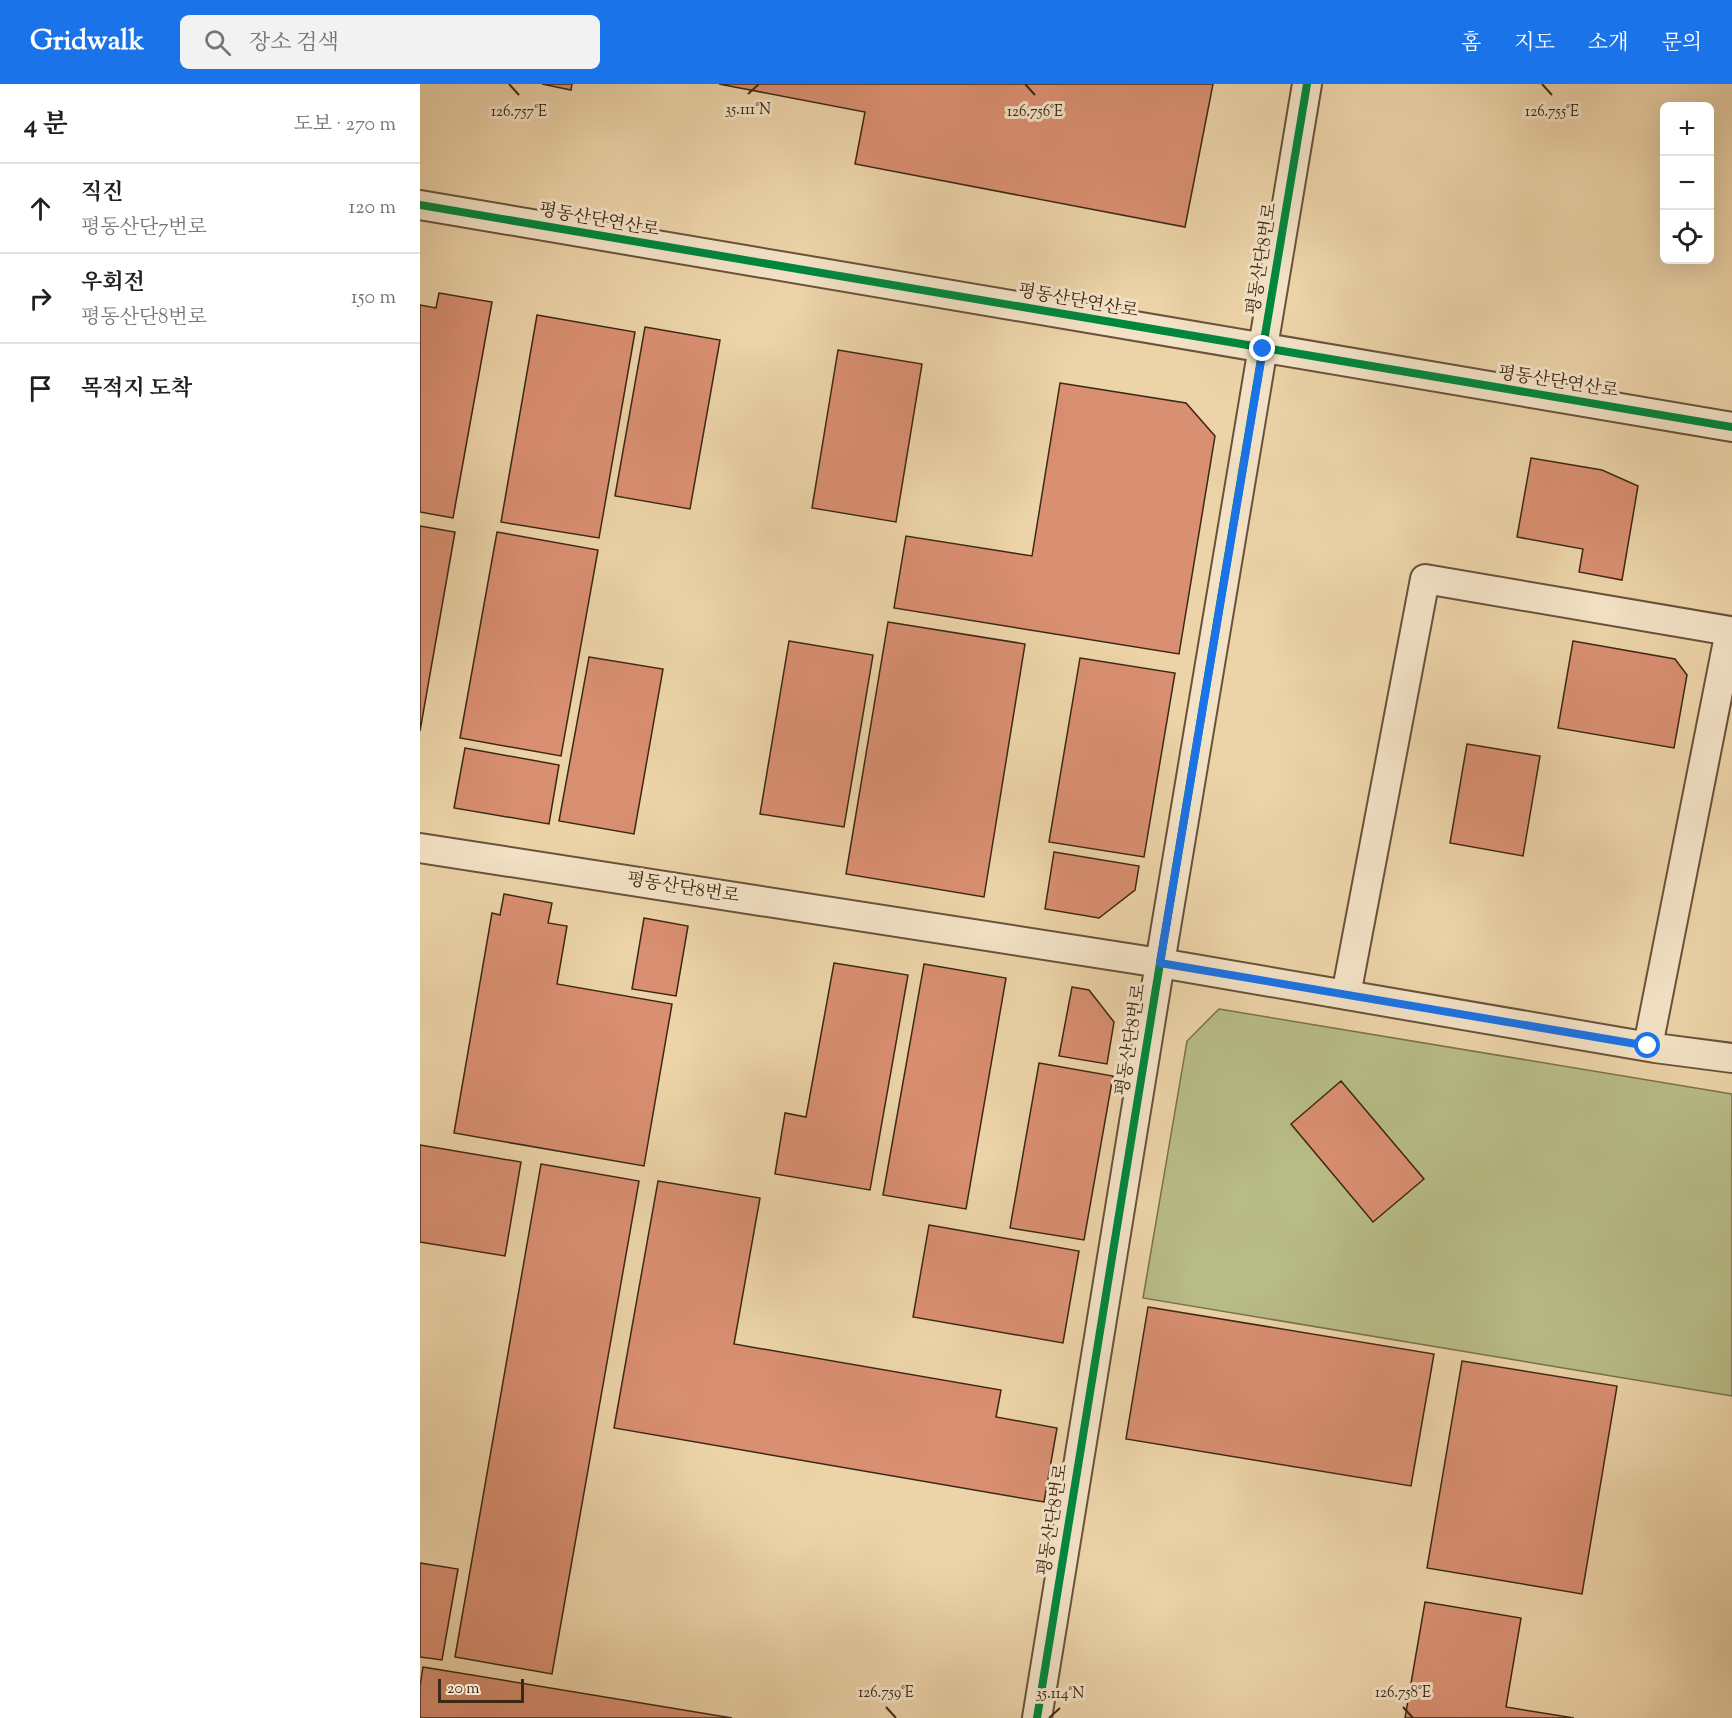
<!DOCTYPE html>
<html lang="ko">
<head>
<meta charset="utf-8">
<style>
  body { margin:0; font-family:"Sorts Mill Goudy","Noto Serif KR",serif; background:#f2f2f2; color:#202124 }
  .controls { position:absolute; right:18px; top:18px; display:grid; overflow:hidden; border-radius:9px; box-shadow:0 6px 24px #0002 }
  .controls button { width:54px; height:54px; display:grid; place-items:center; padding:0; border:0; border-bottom:2px solid #e0e0e0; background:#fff; color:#202124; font:30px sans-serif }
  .scale { position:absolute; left:18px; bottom:15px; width:86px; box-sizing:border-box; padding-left:6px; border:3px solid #3d2715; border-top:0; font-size:16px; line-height:21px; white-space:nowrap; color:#3d2715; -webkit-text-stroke:4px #f3e2c6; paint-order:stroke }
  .stop { position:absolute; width:18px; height:18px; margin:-14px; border:4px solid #1a73e8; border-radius:50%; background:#fff }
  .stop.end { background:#1a73e8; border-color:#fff; box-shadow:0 2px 6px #0008 }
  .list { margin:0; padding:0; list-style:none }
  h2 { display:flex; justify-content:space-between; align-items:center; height:78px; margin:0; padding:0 24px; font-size:26px }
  h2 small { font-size:20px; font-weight:400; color:#757577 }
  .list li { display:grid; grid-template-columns:39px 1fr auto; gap:18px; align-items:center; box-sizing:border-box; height:90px; padding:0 24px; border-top:2px solid #e0e0e0 }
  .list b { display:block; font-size:22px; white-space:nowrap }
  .list p { margin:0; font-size:20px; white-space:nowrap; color:#757577 }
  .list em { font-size:20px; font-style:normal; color:#757577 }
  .icon { flex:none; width:33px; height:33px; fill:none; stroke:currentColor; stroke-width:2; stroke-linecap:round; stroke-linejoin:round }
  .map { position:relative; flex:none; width:1312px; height:1634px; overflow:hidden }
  header { display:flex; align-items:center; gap:36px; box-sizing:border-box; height:84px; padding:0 30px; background:#1a73e8; color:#fff }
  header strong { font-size:28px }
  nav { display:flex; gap:33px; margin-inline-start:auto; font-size:21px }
  .search { width:420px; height:54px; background:#f2f2f2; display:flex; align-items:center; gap:15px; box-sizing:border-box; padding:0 21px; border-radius:9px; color:#757577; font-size:22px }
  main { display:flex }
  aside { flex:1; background:#fff }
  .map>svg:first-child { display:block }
  .green { fill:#b8bc87; stroke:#7a724e; stroke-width:1.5 }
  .building { fill:#d98f71; stroke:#3d2715; stroke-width:1.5 }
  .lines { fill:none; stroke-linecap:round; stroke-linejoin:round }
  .minor-casing { stroke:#69523a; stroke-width:32 }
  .minor { stroke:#f3e2c6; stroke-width:28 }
  .cycleway-casing { stroke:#f3e2c6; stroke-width:11 }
  .cycleway { stroke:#00873e; stroke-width:8 }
  .route { stroke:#1a73e8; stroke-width:8 }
  .ticks { fill:none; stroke:#3d2715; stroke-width:2 }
  .labels { text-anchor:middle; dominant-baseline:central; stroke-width:6; stroke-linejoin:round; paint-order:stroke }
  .street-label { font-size:18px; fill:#3d2715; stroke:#f3e2c6 }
  .ticks-label { font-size:15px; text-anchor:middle; fill:#3d2715; stroke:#f3e2c6; stroke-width:6; stroke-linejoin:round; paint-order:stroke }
</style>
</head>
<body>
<header>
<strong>Gridwalk</strong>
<div class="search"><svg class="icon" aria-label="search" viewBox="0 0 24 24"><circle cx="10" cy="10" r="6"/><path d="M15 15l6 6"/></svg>장소 검색</div>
<nav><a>홈</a><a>지도</a><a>소개</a><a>문의</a></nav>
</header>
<main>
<aside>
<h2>4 분<small>도보 · 270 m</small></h2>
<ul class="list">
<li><svg class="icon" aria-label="ahead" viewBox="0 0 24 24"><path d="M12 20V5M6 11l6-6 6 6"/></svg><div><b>직진</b><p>평동산단7번로</p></div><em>120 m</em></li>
<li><svg class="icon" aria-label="right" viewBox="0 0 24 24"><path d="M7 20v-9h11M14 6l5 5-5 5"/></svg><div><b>우회전</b><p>평동산단8번로</p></div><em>150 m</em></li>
<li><svg class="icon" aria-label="arrive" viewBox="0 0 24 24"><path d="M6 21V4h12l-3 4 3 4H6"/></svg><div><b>목적지 도착</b></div></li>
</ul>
</aside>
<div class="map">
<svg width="1312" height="1634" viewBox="0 0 1312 1634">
  <rect width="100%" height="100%" fill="#ecd3a8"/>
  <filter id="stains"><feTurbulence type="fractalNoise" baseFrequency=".00333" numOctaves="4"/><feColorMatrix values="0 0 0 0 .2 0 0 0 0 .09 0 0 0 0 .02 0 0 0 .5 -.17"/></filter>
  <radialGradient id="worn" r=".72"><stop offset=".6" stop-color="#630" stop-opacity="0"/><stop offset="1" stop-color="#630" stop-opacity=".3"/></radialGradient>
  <path class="green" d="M 799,925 L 1312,1010 L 1312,1312 L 723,1214 L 767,957 Z"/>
  <path class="building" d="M 122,0 L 152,0 L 151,6 Z
    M 299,0 L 793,0 L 765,143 L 435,80 L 445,28 Z
    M 19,209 L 72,218 L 33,434 L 0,428 L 0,221 L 16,224 Z
    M 117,231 L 215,248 L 179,454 L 81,438 Z
    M 225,243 L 300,256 L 270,425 L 195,412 Z
    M 418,266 L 502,280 L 476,438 L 392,424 Z
    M 640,299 L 766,319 L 795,352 L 759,570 L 474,524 L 486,452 L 612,472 Z
    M 1111,374 L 1182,386 L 1218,402 L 1202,496 L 1159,488 L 1163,465 L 1097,453 Z
    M 0,442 L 35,448 L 0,647 Z
    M 77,448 L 178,466 L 141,672 L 40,654 Z
    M 468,538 L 605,560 L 564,813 L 426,790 Z
    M 369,557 L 453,571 L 424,743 L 340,730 Z
    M 1153,557 L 1255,575 L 1267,591 L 1254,664 L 1138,644 Z
    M 169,573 L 243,585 L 214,750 L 139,737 Z
    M 660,574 L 755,589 L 724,773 L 629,758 Z
    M 1047,660 L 1120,672 L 1103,772 L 1030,759 Z
    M 45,664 L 139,681 L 129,740 L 34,724 Z
    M 634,768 L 719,782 L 715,806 L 679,834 L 625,825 Z
    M 84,810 L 132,819 L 128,839 L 147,842 L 137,900 L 252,920 L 224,1082 L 34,1049 L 72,829 L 80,831 Z
    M 224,834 L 268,842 L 256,912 L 212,905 Z
    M 414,879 L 488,891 L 450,1106 L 355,1090 L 365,1029 L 386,1033 Z
    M 504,880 L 586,894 L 546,1125 L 463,1111 Z
    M 652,903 L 669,906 L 694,938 L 687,980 L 639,972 Z
    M 619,979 L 693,992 L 664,1156 L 590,1144 Z
    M 921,997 L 1004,1095 L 953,1138 L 871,1040 Z
    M 0,1061 L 101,1078 L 85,1172 L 0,1158 Z
    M 121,1080 L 219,1097 L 132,1590 L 35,1573 Z
    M 238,1097 L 340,1114 L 314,1260 L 581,1306 L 576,1333 L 637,1344 L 624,1418 L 194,1344 Z
    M 509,1141 L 659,1167 L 643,1259 L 493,1233 Z
    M 728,1223 L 1014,1270 L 991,1402 L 706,1355 Z
    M 1042,1277 L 1197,1302 L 1162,1510 L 1007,1484 Z
    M 0,1479 L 38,1485 L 22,1576 L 0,1573 Z
    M 1005,1518 L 1101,1534 L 1086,1623 L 1154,1634 L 985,1634 Z
    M 3,1583 L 312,1634 L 0,1634 L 0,1602 Z"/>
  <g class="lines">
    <defs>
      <path id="minor" d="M 0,121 L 1312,343
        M 0,764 L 740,879 L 1235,964 L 1312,974
        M 926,911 L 1005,495 L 1310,547 L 1228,962
        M 617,1634 L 740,879 L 887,0"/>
    </defs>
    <use href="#minor" class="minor-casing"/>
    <use href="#minor" class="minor"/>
    <defs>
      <path id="cycleway" d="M 0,121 L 1312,343
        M 617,1634 L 740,879 L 887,0"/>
    </defs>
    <use href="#cycleway" class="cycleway-casing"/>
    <use href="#cycleway" class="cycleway"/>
  </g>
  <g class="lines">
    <path class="route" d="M 843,265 L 740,879 L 1228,962"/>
  </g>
  <path class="ticks" d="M 89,0 L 99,11M 605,0 L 615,11M 1122,0 L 1132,11M 328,10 L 339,0M 466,1623 L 476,1634M 983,1623 L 993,1634M 629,1634 L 640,1624"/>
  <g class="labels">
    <g class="street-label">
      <text transform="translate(179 137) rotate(10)">평동산단연산로</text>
      <text transform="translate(843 175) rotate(-81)">평동산단8번로</text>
      <text transform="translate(658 218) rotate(10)">평동산단연산로</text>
      <text transform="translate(1138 299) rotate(9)">평동산단연산로</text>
      <text transform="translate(263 805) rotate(9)">평동산단8번로</text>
      <text transform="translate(712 956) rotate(-81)">평동산단8번로</text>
      <text transform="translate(634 1436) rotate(-81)">평동산단8번로</text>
    </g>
  </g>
  <g class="ticks-label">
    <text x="328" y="30">35.111°N</text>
    <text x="99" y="32">126.757°E</text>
    <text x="615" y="32">126.756°E</text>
    <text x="1132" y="32">126.755°E</text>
    <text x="466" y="1613">126.759°E</text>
    <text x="983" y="1613">126.758°E</text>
    <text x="640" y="1614">35.114°N</text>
  </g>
  <rect width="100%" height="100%" filter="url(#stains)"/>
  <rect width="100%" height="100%" fill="url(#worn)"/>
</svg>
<div class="controls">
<button>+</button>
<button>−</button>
<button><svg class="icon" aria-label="locate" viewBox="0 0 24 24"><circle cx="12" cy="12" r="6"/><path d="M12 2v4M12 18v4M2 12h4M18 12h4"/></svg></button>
</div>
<div class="scale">20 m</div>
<div class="stop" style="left:1228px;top:962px"></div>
<div class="stop end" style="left:843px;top:265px"></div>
</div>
</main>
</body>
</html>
